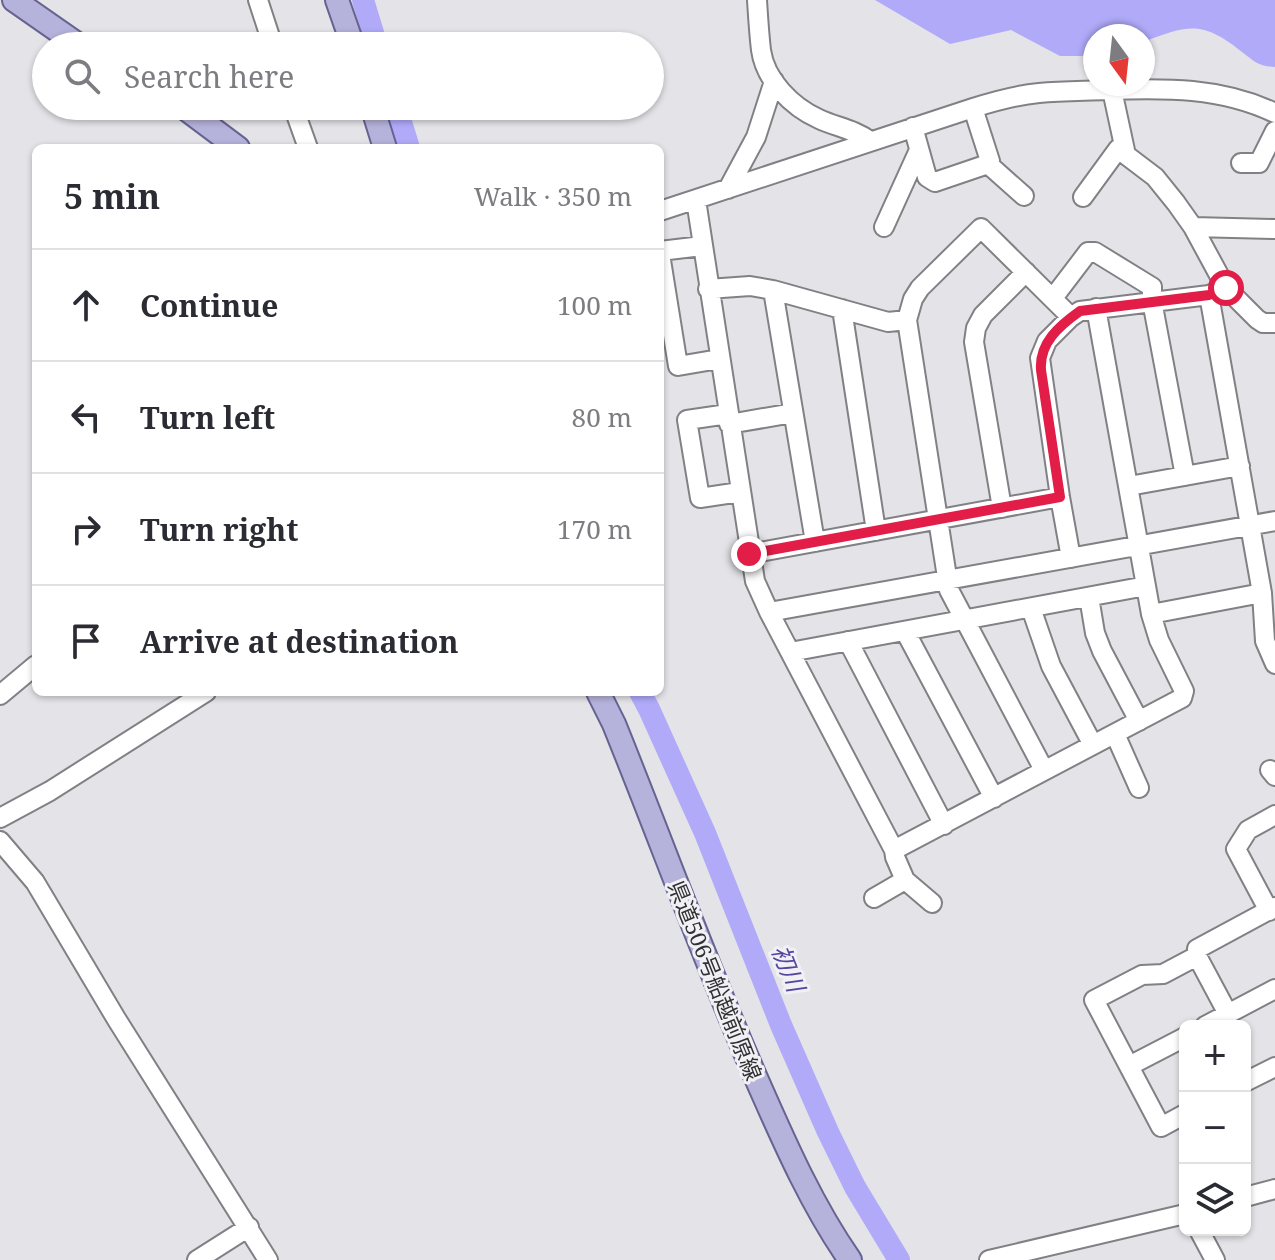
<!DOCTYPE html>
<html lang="en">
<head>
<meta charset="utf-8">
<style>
  body { margin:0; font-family:"Noto Serif","Noto Sans JP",serif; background:#f7f7f7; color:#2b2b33 }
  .controls { position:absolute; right:24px; bottom:24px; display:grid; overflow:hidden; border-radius:12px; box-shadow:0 2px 6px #0004 }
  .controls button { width:72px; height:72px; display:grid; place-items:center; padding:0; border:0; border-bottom:2px solid #e1e1e2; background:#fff; color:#2b2b33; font:40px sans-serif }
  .compass { position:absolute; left:1083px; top:24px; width:72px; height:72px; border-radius:50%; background:#fff; box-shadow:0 2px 6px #0004; rotate:165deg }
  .stop { position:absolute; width:24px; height:24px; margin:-18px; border:6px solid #e11d48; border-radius:50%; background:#fff }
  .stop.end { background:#e11d48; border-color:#fff; box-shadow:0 2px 8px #0008 }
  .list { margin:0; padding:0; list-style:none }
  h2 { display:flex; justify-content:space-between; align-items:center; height:104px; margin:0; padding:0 32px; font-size:34px }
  h2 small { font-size:26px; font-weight:400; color:#7c7c81 }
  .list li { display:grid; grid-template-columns:52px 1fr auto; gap:24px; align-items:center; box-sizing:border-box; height:112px; padding:0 32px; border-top:2px solid #e1e1e2 }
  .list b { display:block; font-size:30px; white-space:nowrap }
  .list em { font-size:26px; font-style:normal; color:#7c7c81 }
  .icon { flex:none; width:44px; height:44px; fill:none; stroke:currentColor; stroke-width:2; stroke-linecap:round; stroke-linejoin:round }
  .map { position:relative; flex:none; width:1275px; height:1260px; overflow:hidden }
  .search { position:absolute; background:#fff; box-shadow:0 2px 6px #0004; left:32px; top:32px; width:632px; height:88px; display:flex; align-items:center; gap:20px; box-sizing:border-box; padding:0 28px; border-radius:44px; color:#7c7c81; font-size:30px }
  .panel { position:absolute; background:#fff; box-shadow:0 2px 6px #0004; left:32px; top:144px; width:632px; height:552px; border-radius:12px }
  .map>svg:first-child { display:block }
  .water { fill:#b0aaf9 }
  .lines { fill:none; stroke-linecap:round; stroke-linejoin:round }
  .river { stroke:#b0aaf9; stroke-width:22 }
  .minor-casing { stroke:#818185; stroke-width:22 }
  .major-casing { stroke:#666391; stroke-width:26 }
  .minor { stroke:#fff; stroke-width:18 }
  .major { stroke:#b5b2db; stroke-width:22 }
  .route { stroke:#e11d48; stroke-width:10 }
  .labels { text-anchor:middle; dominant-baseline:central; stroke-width:6; stroke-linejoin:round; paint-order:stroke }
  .street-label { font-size:22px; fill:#313133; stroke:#f0f0f5 }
  .water-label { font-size:24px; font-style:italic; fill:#5446a1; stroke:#f0f0f5 }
</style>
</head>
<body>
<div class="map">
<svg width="1275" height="1260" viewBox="0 0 1275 1260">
  <rect width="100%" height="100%" fill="#e3e3e8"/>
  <path class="water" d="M 875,0 L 1275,0 L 1275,67 C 1258,66 1255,62 1242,52 C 1202,20 1188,25 1143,42 L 1143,36 L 1095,36 L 1095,56 L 1060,56 L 1011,30 L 950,44 Z"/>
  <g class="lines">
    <path class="river" d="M 363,0 L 377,46
      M 396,106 L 409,148
      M 640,692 L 649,709 L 705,833 L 781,1025 L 828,1132 L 855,1187 L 899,1260"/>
    <defs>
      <path id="minor" d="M 258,0 L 273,46
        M 757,0 C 758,16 759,33 761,50 C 765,80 792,107 819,119 C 836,127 854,129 870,141
        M 1112,90 L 1126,155 L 1155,177 L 1176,203 L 1193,227 L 1226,288 L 1257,319 L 1263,323 L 1275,323
        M 293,106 L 308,148
        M 913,127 L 927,177 L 935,182 L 988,164 L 990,161 L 973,108
        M 1241,163 L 1259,163 L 1275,131
        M 988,164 L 1024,196
        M 728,189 L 756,137 L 774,81
        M 1083,197 L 1118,149 L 1124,147
        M 696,200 L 755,581 L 769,612 L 894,850 L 1182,698 L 1184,691 L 1159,640 L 1151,614 L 1096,308
        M 660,211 L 973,108 C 995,101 1017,95 1039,93 C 1062,91 1084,91 1107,90 C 1165,88 1221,87 1275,113
        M 884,227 L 919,150
        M 1193,227 L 1275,229
        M 660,251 L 702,246
        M 660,254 L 678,366 L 719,359
        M 708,289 L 750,286 L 773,290 L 888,322 L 907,320
        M 773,290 L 815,542
        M 1209,295 L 1262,593 L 1265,641 L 1275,664
        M 1053,298 L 1088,252 L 1095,252 L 1152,287 L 1152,301 L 1185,476
        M 842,309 L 876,531
        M 1071,317 L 1047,341 L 1040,358 L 1060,497 L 1071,558
        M 728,414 L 687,420 L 700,498 L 740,492
        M 729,424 L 793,413
        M 1129,486 L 1240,466
        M 1002,508 L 974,342 L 976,328 L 983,315 L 1026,272
        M 749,554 L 1060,497
        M 1089,597 L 1095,633 L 1102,651 L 1139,721
        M 1031,608 L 1051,666 L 1093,745
        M 769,612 L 1275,521
        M 1151,614 L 1262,593
        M 905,631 L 994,798
        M 848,641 L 944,825
        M 790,652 L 1146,586
        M 0,695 L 36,665
        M 1115,734 L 1139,788
        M 1044,770 L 949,590 L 907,320 L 913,299 L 920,288 L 981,228 L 1071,317 L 1080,311 L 1209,295 L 1226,288
        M 1270,770 L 1275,776
        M 0,818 L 50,791 L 206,692
        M 0,841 L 35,882 L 117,1020 L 268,1260
        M 905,880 L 932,903
        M 874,898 L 905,880 L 895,857 L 894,850
        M 1269,911 L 1236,849 L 1248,830 L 1275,815
        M 1228,1014 L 1197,956 L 1197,949 L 1275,907
        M 1205,1026 L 1275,989
        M 1129,1066 L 1185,1037
        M 1245,1082 L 1275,1067
        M 1185,1114 L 1161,1127 L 1094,1000 L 1142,975 L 1163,974 L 1197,956
        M 1245,1197 L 1275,1189
        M 1199,1230 L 1215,1260
        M 197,1260 L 249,1227
        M 989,1260 L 1185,1214"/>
      <path id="major" d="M 14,0 L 80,46
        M 337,0 L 353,46
        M 182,106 L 238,148
        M 372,106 L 385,148
        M 598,692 L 614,724 C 663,845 707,968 760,1087 C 786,1146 813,1207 850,1260"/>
    </defs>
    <use href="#minor" class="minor-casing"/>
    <use href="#major" class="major-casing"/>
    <use href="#minor" class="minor"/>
    <use href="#major" class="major"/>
  </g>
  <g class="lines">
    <path class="route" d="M 749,554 L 1060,497 L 1041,370 C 1039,343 1059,326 1080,311 L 1209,295 L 1226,288"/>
  </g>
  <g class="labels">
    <g class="street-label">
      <text transform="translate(716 980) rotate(68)">県道506号船越前原線</text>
    </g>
    <g class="water-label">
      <text transform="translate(789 968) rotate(68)">初川</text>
    </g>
  </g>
</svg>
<div class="controls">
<button>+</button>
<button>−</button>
<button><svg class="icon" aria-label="layers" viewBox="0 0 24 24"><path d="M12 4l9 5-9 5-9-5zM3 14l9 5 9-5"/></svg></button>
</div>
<svg class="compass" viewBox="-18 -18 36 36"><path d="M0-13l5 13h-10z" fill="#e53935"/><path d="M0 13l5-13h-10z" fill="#7c7c81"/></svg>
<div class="stop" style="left:1226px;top:288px"></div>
<div class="stop end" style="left:749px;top:554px"></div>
<div class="search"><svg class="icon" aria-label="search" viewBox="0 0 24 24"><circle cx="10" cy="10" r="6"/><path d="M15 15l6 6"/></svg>Search here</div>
<section class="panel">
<h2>5 min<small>Walk · 350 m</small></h2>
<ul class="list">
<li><svg class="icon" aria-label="ahead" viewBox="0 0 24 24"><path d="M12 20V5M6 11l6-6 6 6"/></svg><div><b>Continue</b></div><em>100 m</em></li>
<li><svg class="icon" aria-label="left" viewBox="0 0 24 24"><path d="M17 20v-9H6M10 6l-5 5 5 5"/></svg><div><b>Turn left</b></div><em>80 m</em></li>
<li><svg class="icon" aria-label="right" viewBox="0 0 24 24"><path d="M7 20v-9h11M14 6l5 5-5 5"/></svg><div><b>Turn right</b></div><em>170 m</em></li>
<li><svg class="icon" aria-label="arrive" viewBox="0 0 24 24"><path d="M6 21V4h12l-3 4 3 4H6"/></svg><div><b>Arrive at destination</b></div></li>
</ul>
</section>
</div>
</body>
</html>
